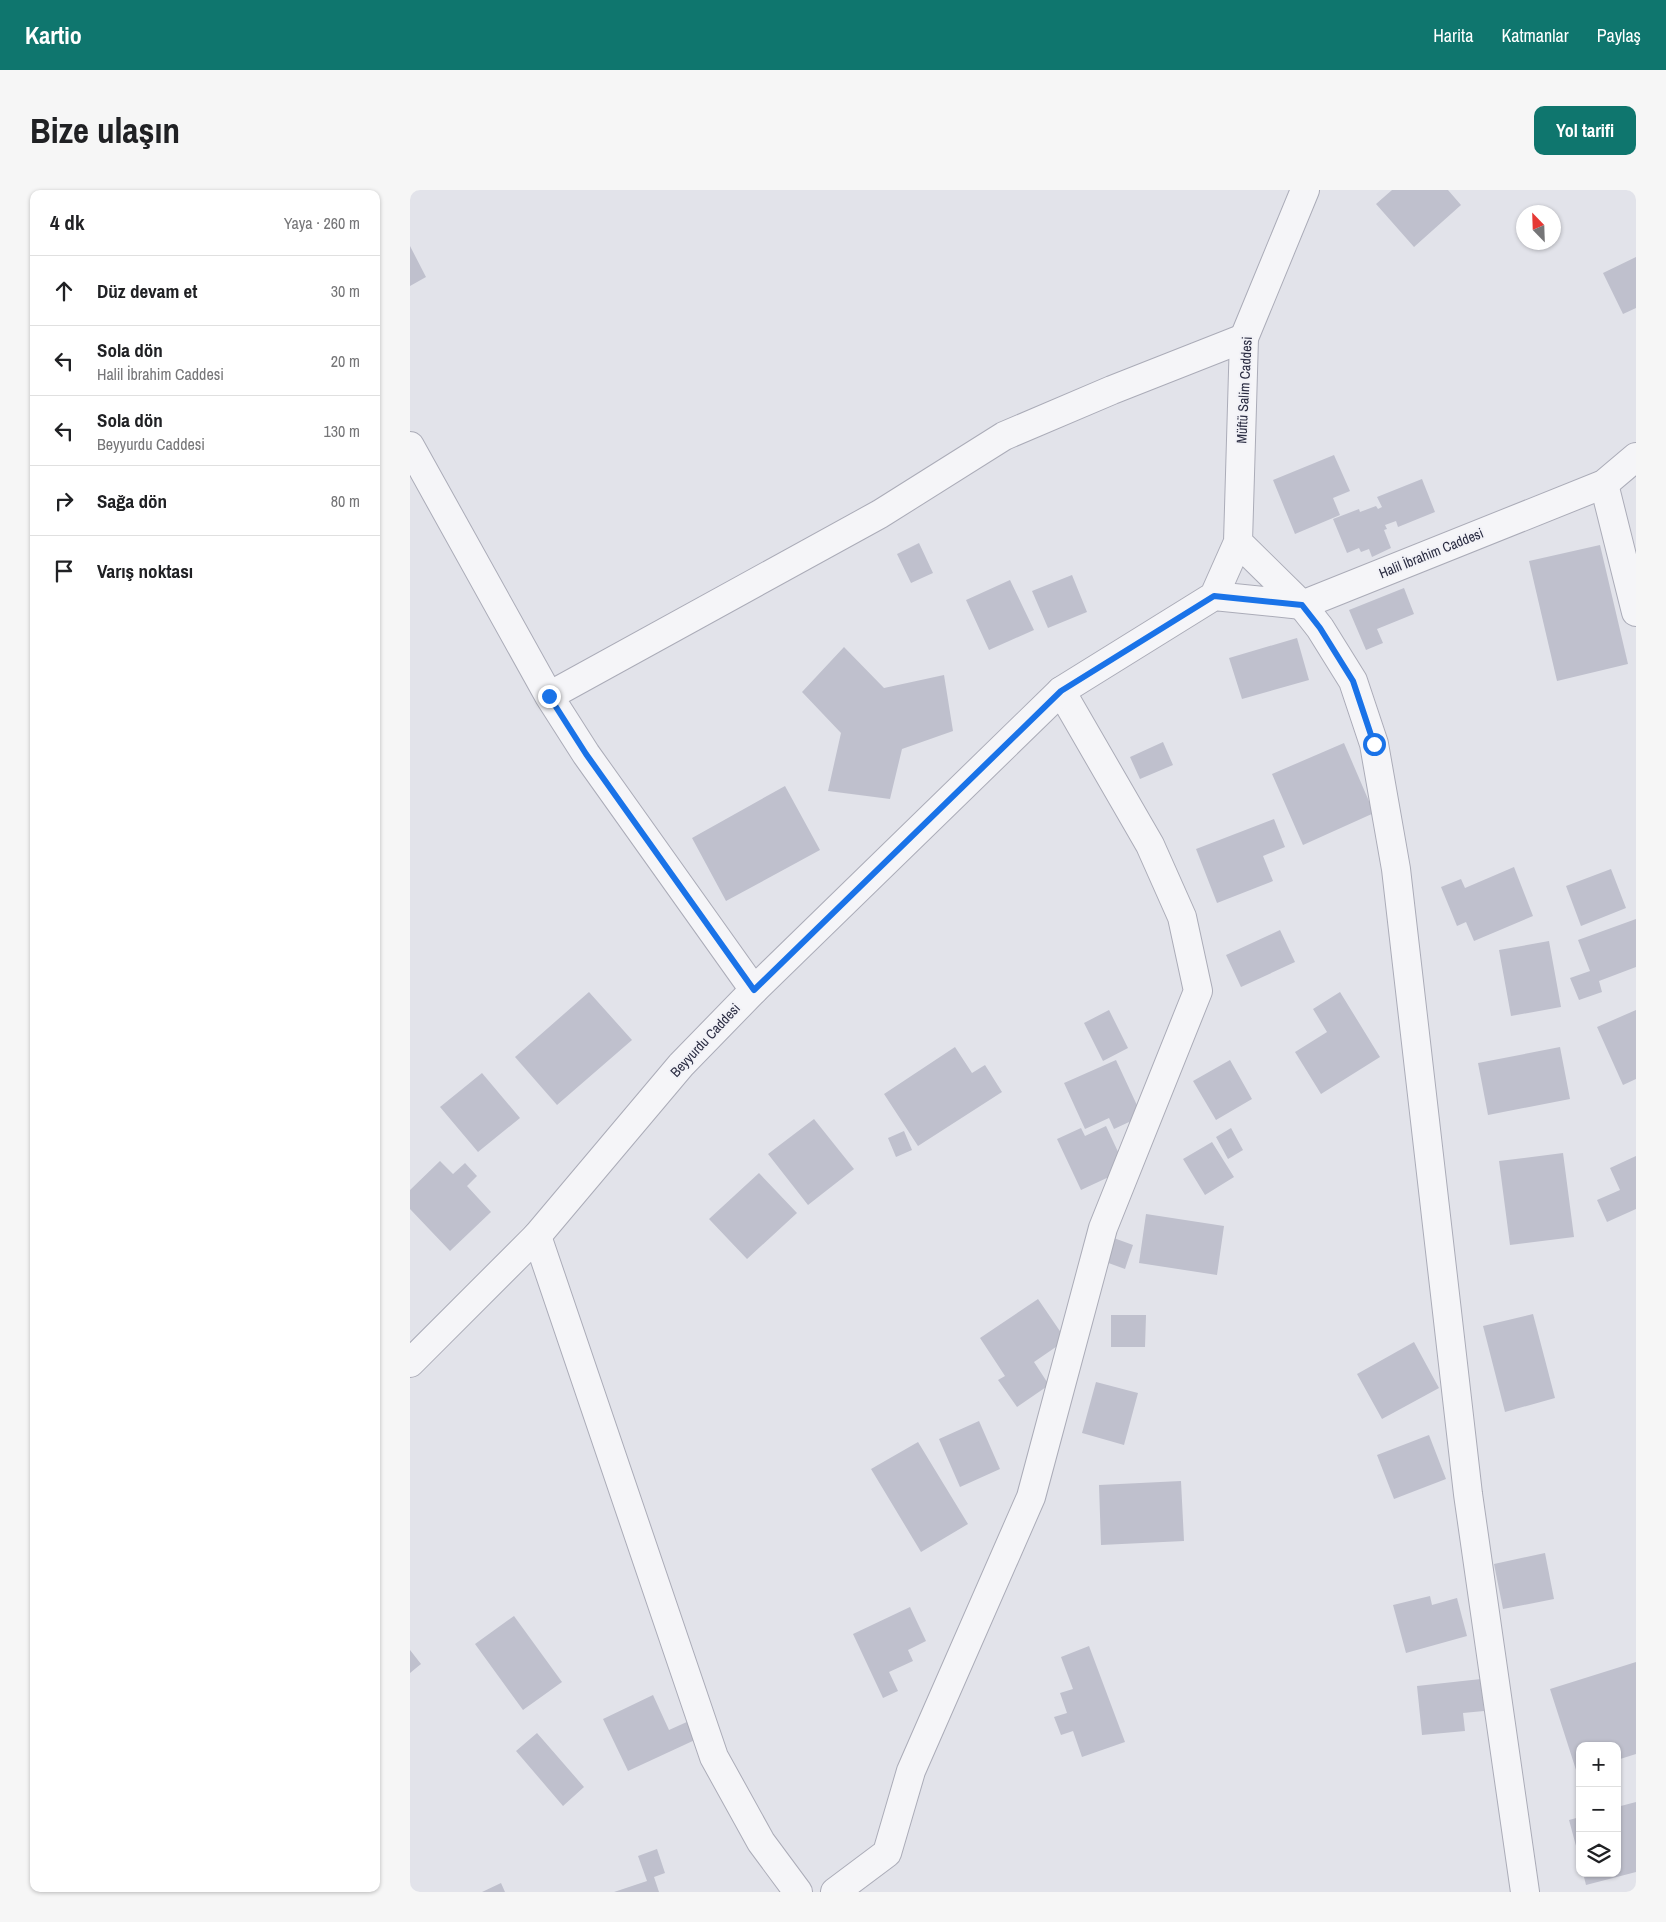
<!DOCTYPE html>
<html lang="tr">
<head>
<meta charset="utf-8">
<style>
  body { margin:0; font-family:"Archivo Narrow",sans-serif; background:#f6f6f6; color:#202124 }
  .controls { position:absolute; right:15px; bottom:15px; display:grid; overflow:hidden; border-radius:10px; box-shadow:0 1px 4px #0004 }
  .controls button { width:45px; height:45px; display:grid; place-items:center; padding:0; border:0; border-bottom:1px solid #e0e0e0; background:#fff; color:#202124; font:25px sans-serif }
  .compass { position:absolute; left:1106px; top:15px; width:45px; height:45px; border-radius:50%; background:#fff; box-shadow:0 1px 4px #0004; rotate:337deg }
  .stop { position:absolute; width:15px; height:15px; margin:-11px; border:4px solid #1a73e8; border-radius:50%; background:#fff }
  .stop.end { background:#1a73e8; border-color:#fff; box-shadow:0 1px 5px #0008 }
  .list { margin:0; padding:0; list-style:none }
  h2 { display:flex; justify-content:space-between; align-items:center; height:65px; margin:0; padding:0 20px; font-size:21px }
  h2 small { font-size:16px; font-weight:400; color:#757577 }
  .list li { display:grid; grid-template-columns:32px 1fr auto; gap:15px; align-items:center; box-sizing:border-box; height:70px; padding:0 20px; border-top:1px solid #e0e0e0 }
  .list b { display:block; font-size:19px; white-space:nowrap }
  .list p { margin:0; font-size:16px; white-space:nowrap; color:#757577 }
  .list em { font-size:16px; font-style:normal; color:#757577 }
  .icon { flex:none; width:28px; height:28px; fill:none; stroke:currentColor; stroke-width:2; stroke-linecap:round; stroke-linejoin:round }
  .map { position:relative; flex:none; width:1226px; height:1702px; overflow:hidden; border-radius:10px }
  header { display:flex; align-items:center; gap:30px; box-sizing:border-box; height:70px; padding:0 25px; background:#0f766e; color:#fff }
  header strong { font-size:24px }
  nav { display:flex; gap:28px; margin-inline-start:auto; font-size:18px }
  .intro { display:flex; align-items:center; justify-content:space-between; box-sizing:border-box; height:120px; padding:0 30px }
  h1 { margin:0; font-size:35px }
  .button { padding:12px 22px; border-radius:10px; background:#0f766e; color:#fff; font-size:18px; font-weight:700 }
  main { display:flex; gap:30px; padding:0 30px }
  aside { flex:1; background:#fff; border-radius:10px; box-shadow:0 1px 4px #0004 }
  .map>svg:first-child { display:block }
  .building { fill:#bfc0cd }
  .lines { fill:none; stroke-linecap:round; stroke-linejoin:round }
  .minor-casing { stroke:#abacb8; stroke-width:30 }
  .tertiary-casing { stroke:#abacb8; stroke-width:30 }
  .minor { stroke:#f5f5f8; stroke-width:28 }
  .tertiary { stroke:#f5f5f8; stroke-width:28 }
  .route { stroke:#1a73e8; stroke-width:6 }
  .labels { text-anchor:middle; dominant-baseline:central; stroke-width:4; stroke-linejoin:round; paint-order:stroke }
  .street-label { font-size:14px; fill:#2a2c42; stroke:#f2f2f7 }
</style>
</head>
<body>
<header>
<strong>Kartio</strong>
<nav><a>Harita</a><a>Katmanlar</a><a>Paylaş</a></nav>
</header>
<div class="intro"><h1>Bize ulaşın</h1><a class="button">Yol tarifi</a></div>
<main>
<aside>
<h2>4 dk<small>Yaya · 260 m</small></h2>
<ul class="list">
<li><svg class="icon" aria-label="ahead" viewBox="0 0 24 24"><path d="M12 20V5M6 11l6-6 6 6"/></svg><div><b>Düz devam et</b></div><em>30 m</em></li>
<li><svg class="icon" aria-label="left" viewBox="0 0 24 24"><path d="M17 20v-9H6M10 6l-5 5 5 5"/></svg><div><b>Sola dön</b><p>Halil İbrahim Caddesi</p></div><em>20 m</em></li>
<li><svg class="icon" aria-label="left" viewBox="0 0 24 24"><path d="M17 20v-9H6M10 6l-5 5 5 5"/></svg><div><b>Sola dön</b><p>Beyyurdu Caddesi</p></div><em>130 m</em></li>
<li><svg class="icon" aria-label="right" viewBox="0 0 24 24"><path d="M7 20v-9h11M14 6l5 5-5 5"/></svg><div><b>Sağa dön</b></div><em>80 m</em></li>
<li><svg class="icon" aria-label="arrive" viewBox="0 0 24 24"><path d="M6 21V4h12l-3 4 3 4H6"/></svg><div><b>Varış noktası</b></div></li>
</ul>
</aside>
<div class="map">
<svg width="1226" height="1702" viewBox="0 0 1226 1702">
  <rect width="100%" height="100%" fill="#e2e3ea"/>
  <path class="building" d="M 982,0 L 1038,0 L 1051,15 L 1004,57 L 966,14 Z
    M 0,56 L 16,87 L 0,96 Z
    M 1226,67 L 1226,118 L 1213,124 L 1193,83 Z
    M 924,265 L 940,301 L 923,308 L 930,325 L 885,344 L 863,290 Z
    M 1012,289 L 1025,322 L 988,337 L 986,331 L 975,335 L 977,339 L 974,340 L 981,358 L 962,367 L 959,359 L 951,362 L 949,358 L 937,363 L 923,329 L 949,319 L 950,322 L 966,316 L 968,319 L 972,317 L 967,307 Z
    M 509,353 L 523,383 L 501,393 L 487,364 Z
    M 1190,355 L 1218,474 L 1147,491 L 1119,371 Z
    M 662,385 L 677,422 L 638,438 L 622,401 Z
    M 600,390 L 624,440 L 579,460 L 556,410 Z
    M 994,398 L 1004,424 L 967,439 L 973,453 L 956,460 L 939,420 Z
    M 887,448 L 899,490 L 832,509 L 819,468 Z
    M 434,457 L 474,498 L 534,485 L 543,541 L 492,559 L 480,609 L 418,601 L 431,543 L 392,502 Z
    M 753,552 L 763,575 L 730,589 L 720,567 Z
    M 934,553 L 964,623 L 893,655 L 862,584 Z
    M 375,596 L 410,660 L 316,711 L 282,648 Z
    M 864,629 L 875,657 L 853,666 L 863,691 L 807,713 L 786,659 Z
    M 1104,677 L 1123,726 L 1064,751 L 1056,732 L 1047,736 L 1031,697 L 1051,689 L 1055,698 Z
    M 1201,679 L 1216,718 L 1171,736 L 1156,696 Z
    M 1226,729 L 1226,777 L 1189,791 L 1192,802 L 1169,810 L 1160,788 L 1180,781 L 1168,750 Z
    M 870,740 L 885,772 L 831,797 L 816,765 Z
    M 1139,751 L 1151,817 L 1101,826 L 1089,760 Z
    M 179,802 L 222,850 L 147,915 L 105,867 Z
    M 930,802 L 970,867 L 911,904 L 885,862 L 917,842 L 903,819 Z
    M 699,820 L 718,858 L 693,871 L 674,833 Z
    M 1226,820 L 1226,889 L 1213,895 L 1187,837 Z
    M 545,857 L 562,883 L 575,875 L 592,902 L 508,956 L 474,904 Z
    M 1150,857 L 1160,909 L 1078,925 L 1068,873 Z
    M 706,870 L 732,926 L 704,939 L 699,928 L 675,939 L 654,893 Z
    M 820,870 L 842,909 L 806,930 L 783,891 Z
    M 72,883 L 110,928 L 68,962 L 30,917 Z
    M 404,929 L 444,979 L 398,1015 L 358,964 Z
    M 696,936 L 716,979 L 671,1000 L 647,949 L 671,938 L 675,946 Z
    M 821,938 L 833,960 L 818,969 L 806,947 Z
    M 494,941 L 502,960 L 486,967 L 478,948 Z
    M 802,952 L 824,987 L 795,1005 L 773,969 Z
    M 1153,963 L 1164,1047 L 1100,1055 L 1089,971 Z
    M 1226,966 L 1226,1019 L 1197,1032 L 1187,1010 L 1210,1000 L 1200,978 Z
    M 30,971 L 43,984 L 55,973 L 67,986 L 57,996 L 81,1022 L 40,1061 L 0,1019 L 0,1000 Z
    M 349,983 L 387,1023 L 337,1069 L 299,1029 Z
    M 736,1024 L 814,1036 L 807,1085 L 729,1073 Z
    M 701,1047 L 723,1055 L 715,1079 L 693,1071 Z
    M 628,1109 L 656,1150 L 624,1172 L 639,1195 L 607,1217 L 588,1190 L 595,1186 L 570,1148 Z
    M 1123,1124 L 1145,1208 L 1095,1222 L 1073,1136 Z
    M 701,1125 L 736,1125 L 735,1157 L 701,1157 Z
    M 1004,1152 L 1029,1198 L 972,1229 L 947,1184 Z
    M 686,1192 L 728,1203 L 714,1255 L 672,1243 Z
    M 569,1231 L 590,1279 L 550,1297 L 529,1249 Z
    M 1019,1245 L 1036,1289 L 984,1309 L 967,1265 Z
    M 508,1252 L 558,1334 L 511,1362 L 461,1279 Z
    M 771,1291 L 774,1351 L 691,1355 L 689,1295 Z
    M 1135,1363 L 1144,1409 L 1093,1419 L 1084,1374 Z
    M 1020,1406 L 1022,1415 L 1047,1408 L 1057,1446 L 996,1463 L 983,1415 Z
    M 500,1417 L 516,1451 L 498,1460 L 503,1471 L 479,1482 L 488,1501 L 473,1508 L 443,1444 Z
    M 104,1426 L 152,1492 L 113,1520 L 65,1454 Z
    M 679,1456 L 715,1552 L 672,1567 L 663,1541 L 651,1545 L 644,1527 L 657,1523 L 650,1503 L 663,1499 L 651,1467 Z
    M 0,1460 L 11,1474 L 0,1483 Z
    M 1226,1472 L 1226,1564 L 1207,1570 L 1207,1556 L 1170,1556 L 1170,1582 L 1167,1583 L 1140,1499 Z
    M 1071,1489 L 1074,1521 L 1053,1523 L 1055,1541 L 1012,1545 L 1007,1496 Z
    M 243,1505 L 259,1540 L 279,1531 L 287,1549 L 218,1581 L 193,1529 Z
    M 127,1543 L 174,1597 L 153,1616 L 106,1561 Z
    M 1226,1612 L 1226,1682 L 1176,1695 L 1173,1683 L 1207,1683 L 1207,1617 Z
    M 1170,1627 L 1170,1667 L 1169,1667 L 1159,1630 Z
    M 247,1659 L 255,1683 L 244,1687 L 249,1702 L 204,1702 L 237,1691 L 228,1666 Z
    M 91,1693 L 95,1702 L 72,1702 Z"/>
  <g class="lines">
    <defs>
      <path id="minor" d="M 0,256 L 139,506 L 176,564 L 344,800
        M 1194,294 L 1226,422
        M 892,415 L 910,438 L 943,491 L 964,554 L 986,679 L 1058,1304 L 1115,1702
        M 139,506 L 470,324 L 594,246 L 702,200 L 834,148
        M 127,1046 L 304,1567 L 351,1652 L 388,1702
        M 425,1702 L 477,1663 L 501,1581 L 621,1307 L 693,1038 L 788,801 L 772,727 L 740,655 L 651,501"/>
      <path id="tertiary" d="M 828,352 L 892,415
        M 804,406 L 892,415 L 1194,294 L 1226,267
        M 804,406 L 828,352 L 834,148 L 895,0
        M 0,1173 L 127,1046 L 271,875 L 344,800 L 651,501 L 804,406"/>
    </defs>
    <use href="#minor" class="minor-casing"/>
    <use href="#tertiary" class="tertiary-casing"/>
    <use href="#minor" class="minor"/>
    <use href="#tertiary" class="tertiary"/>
  </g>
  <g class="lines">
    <path class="route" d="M 139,506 L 176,564 L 344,800 L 651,501 L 804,406 L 892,415 L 910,438 L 943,491 L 964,554"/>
  </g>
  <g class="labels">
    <g class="street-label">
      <text transform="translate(834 200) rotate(-87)">Müftü Salim Caddesi</text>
      <text transform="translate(1021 363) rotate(-22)">Halil İbrahim Caddesi</text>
      <text transform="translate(295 850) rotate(-47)">Beyyurdu Caddesi</text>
    </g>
  </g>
</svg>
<div class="controls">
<button>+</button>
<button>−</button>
<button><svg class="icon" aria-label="layers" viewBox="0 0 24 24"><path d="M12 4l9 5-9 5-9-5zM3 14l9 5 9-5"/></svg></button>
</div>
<svg class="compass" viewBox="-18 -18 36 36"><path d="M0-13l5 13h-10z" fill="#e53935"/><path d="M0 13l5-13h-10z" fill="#757577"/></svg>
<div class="stop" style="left:964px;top:554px"></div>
<div class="stop end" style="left:139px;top:506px"></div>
</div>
</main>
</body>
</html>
